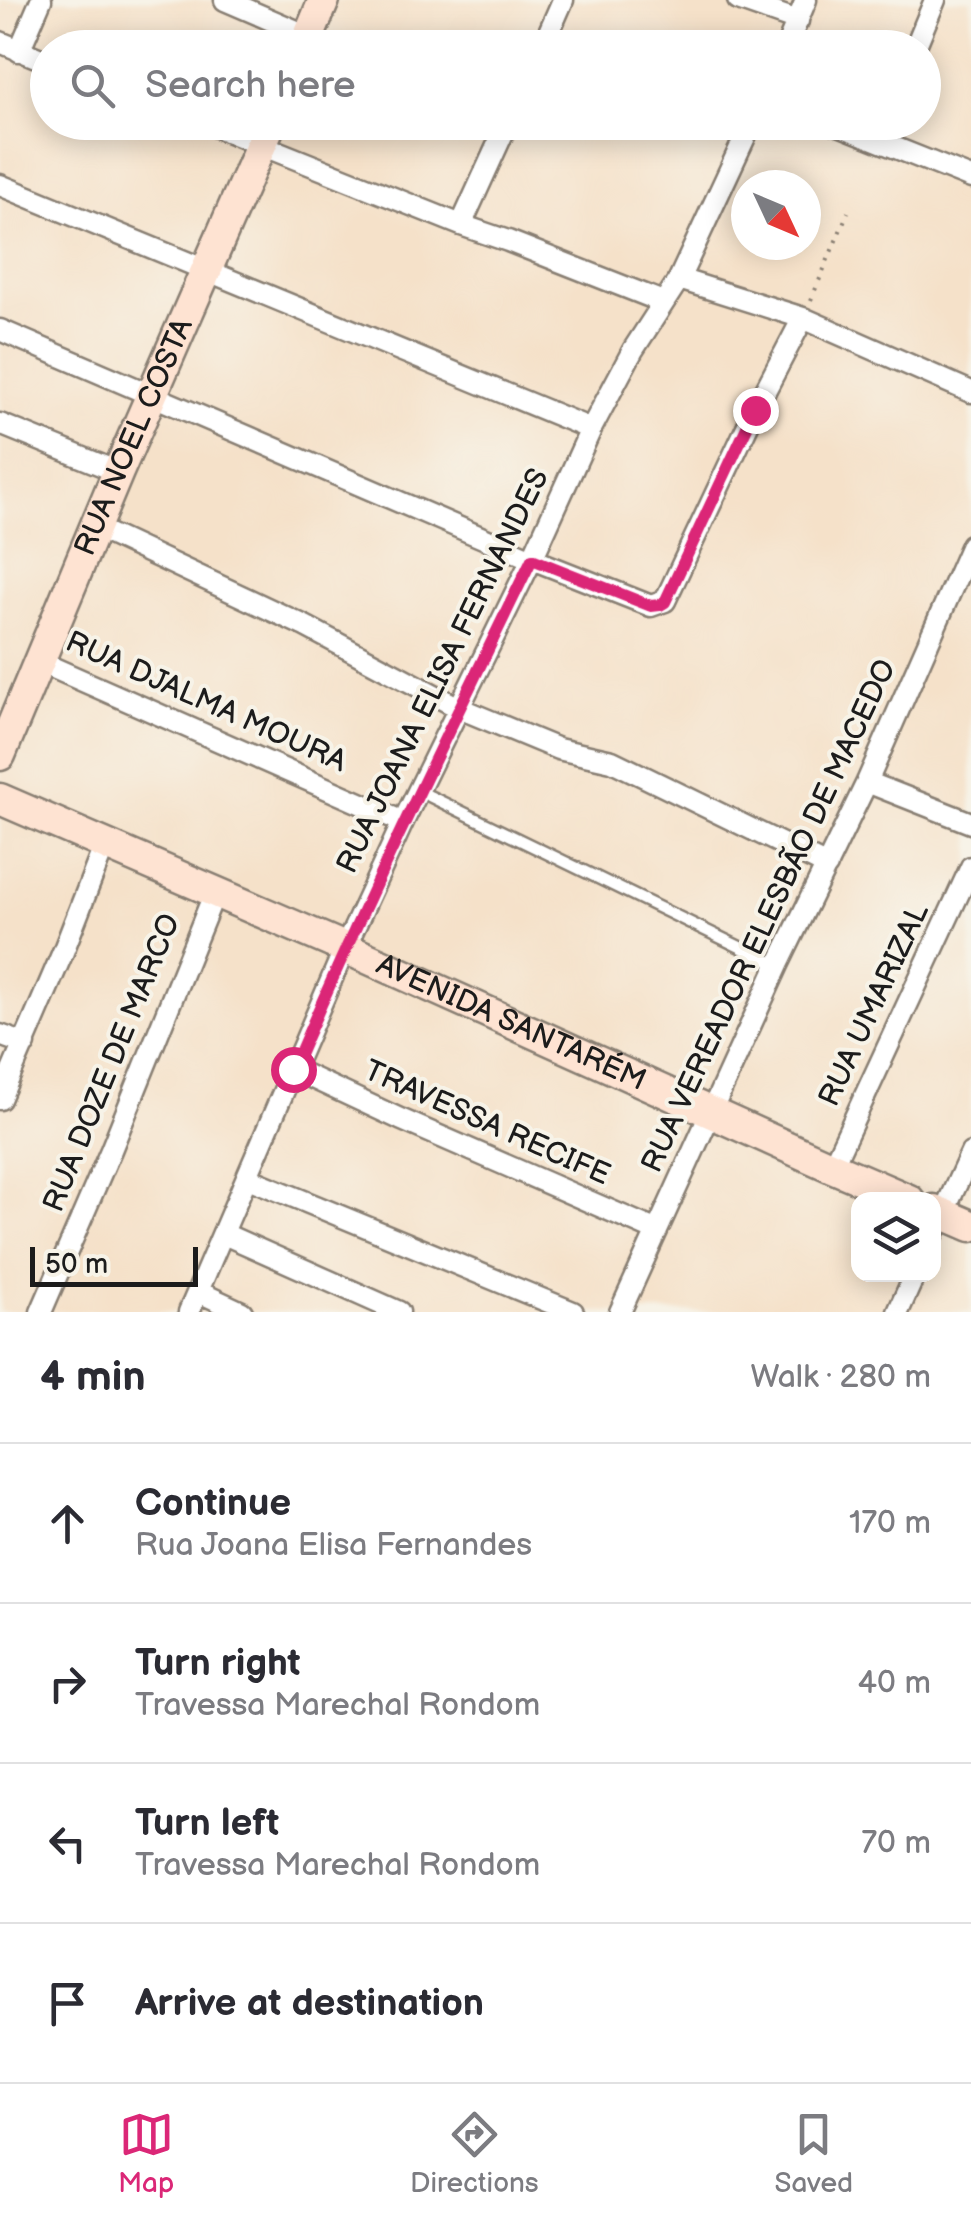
<!DOCTYPE html>
<html lang="en">
<head>
<meta charset="utf-8">
<style>
  body { margin:0; font-family:"Balsamiq Sans",sans-serif; background:#f2f2f3; color:#2b2b33 }
  .controls { position:absolute; right:30px; bottom:30px; display:grid; overflow:hidden; border-radius:20px; box-shadow:0 5px 25px #0003 }
  .controls button { width:90px; height:90px; display:grid; place-items:center; padding:0; border:0; border-bottom:2px solid #e1e1e2; background:#fff; color:#2b2b33; font:50px sans-serif }
  .compass { position:absolute; left:731px; top:170px; width:90px; height:90px; border-radius:50%; background:#fff; box-shadow:0 5px 25px #0003; rotate:134deg }
  .scale { position:absolute; left:30px; bottom:25px; width:168px; box-sizing:border-box; padding-left:10px; border:5px solid #1c1c1c; border-top:0; font-size:28px; line-height:35px; white-space:nowrap; color:#1c1c1c; -webkit-text-stroke:8px #f7f3e8; paint-order:stroke }
  .stop { position:absolute; width:30px; height:30px; margin:-22px; border:8px solid #db2777; border-radius:50%; background:#fff }
  .stop.end { background:#db2777; border-color:#fff; box-shadow:0 2px 10px #0008 }
  .list { margin:0; padding:0; list-style:none }
  h2 { display:flex; justify-content:space-between; align-items:center; height:130px; margin:0; padding:0 40px; font-size:42px }
  h2 small { font-size:32px; font-weight:400; color:#7c7c81 }
  .list li { display:grid; grid-template-columns:65px 1fr auto; gap:30px; align-items:center; box-sizing:border-box; height:160px; padding:0 40px; border-top:2px solid #e1e1e2 }
  .list b { display:block; font-size:38px; white-space:nowrap }
  .list p { margin:0; font-size:32px; white-space:nowrap; color:#7c7c81 }
  .list em { font-size:32px; font-style:normal; color:#7c7c81 }
  .icon { flex:none; width:55px; height:55px; fill:none; stroke:currentColor; stroke-width:2; stroke-linecap:round; stroke-linejoin:round }
  .map { position:relative; flex:none; width:971px; height:1312px; overflow:hidden }
  .search { position:absolute; background:#fff; box-shadow:0 5px 25px #0003; left:30px; right:30px; top:30px; height:110px; display:flex; align-items:center; gap:25px; box-sizing:border-box; padding:0 35px; border-radius:55px; color:#7c7c81; font-size:38px }
  .sheet { height:770px; background:#fff }
  nav { display:flex; justify-content:space-around; align-items:center; box-sizing:border-box; height:140px; border-top:2px solid #e1e1e2; background:#fff; font-size:28px; color:#7c7c81 }
  nav a { display:grid; justify-items:center; gap:5px }
  nav .on { color:#db2777 }
  .map>svg:first-child { display:block }
  .lines { fill:none; stroke-linecap:round; stroke-linejoin:round }
  .lane-casing { stroke:#887e72; stroke-width:15 }
  .street-casing { stroke:#887e72; stroke-width:25 }
  .secondary-casing { stroke:#887e72; stroke-width:35 }
  .path { stroke:#887e72; stroke-width:4; stroke-dasharray:2.5 8; stroke-linecap:butt }
  .lane { stroke:#fff; stroke-width:10 }
  .street { stroke:#fff; stroke-width:20 }
  .secondary { stroke:#fee3d2; stroke-width:30 }
  .route { stroke:#db2777; stroke-width:12 }
  .labels { text-anchor:middle; dominant-baseline:central; stroke-width:8; stroke-linejoin:round; paint-order:stroke }
  .street-label { font-size:30px; fill:#1c1c1c; stroke:#f7f3e8 }
</style>
</head>
<body>
<div class="map">
<svg width="971" height="1312" viewBox="0 0 971 1312">
  <rect width="100%" height="100%" fill="#f7f3e8"/>
  <filter id="ink" filterUnits="userSpaceOnUse"><feTurbulence type="fractalNoise" baseFrequency=".01" numOctaves="2"/><feDisplacementMap in="SourceGraphic" scale="20" xChannelSelector="R" yChannelSelector="G"/><feConvolveMatrix kernelMatrix="1 2 1 2 8 2 1 2 1" color-interpolation-filters="sRGB"/></filter>
  <filter id="wash" filterUnits="userSpaceOnUse"><feTurbulence type="fractalNoise" baseFrequency=".0048" numOctaves="4" result="noise"/><feDisplacementMap in="SourceGraphic" scale="40" xChannelSelector="R" yChannelSelector="G"/><feGaussianBlur stdDeviation="2.25" result="paint"/><feColorMatrix in="noise" values="0 0 0 0 0 0 0 0 0 0 0 0 0 0 0 0 0 1.4 0 .05"/><feComposite in="paint" operator="in"/></filter>
  <g filter="url(#wash)">
    <rect width="100%" height="100%" fill="#f5e1c9"/>
  </g>
  <g filter="url(#ink)">
    <g class="lines">
      <defs>
        <path id="lane" d="M 419,791 L 777,965"/>
        <path id="street" d="M 225,0 L 308,36
          M 738,0 L 798,21
          M 0,42 L 48,62
          M 542,48 L 563,0
          M 786,48 L 806,0
          M 915,48 L 935,0
          M 19,51 L 41,0
          M 204,122 L 461,225 L 508,241 L 663,302
          M 831,122 L 971,178
          M 0,185 L 591,429
          M 461,225 L 508,122
          M 679,279 L 803,318 L 971,392
          M 0,330 L 532,559 L 651,606 L 665,601 L 755,410 L 803,318
          M 0,424 L 118,472
          M 94,527 L 305,626 L 459,708 L 558,749 L 612,761 L 827,866
          M 40,662 L 403,822
          M 867,782 L 971,823
          M 0,1035 L 25,1044
          M 293,1069 L 400,1119 L 657,1231
          M 0,1099 L 63,952 L 105,844
          M 832,1167 L 971,867
          M 248,1178 L 573,1312
          M 934,1233 L 971,1153
          M 224,1234 L 399,1312
          M 199,1292 L 242,1312
          M 41,1312 L 111,1150 L 215,892
          M 189,1312 L 345,948 L 403,822 L 532,559 L 591,429 L 633,350 L 679,279 L 752,122
          M 620,1312 L 778,965 L 867,782 L 971,545
          M 898,1312 L 915,1274"/>
        <g id="secondary">
          <path d="M 304,48 L 324,0"/>
          <path id="s1" d="M 0,755 L 118,472 L 271,122"/>
          <path id="s2" d="M 0,799 L 345,948 L 832,1167 L 909,1200"/>
          <path d="M 934,1210 L 971,1226"/>
        </g>
      </defs>
      <use href="#lane" class="lane-casing"/>
      <use href="#street" class="street-casing"/>
      <use href="#secondary" class="secondary-casing"/>
      <path class="path" d="M 811,300 L 848,212"/>
      <use href="#lane" class="lane"/>
      <use href="#street" class="street"/>
      <use href="#secondary" class="secondary"/>
    </g>
  </g>
  <g class="lines" filter="url(#ink)">
    <path class="route" d="M 293,1069 C 367,896 450,728 532,559 L 651,606 L 660,605 L 665,602 L 755,410"/>
  </g>
  <g class="labels">
    <g class="street-label">
      <text stroke="none"><textPath href="#s1" startOffset="345">RUA NOEL COSTA</textPath></text>
      <text transform="translate(443 671) rotate(-64)">RUA JOANA ELISA FERNANDES</text>
      <text transform="translate(206 702) rotate(24)">RUA DJALMA MOURA</text>
      <text transform="translate(769 916) rotate(-65)">RUA VEREADOR ELESBÃO DE MACEDO</text>
      <text transform="translate(874 1005) rotate(-65)">RUA UMARIZAL</text>
      <text stroke="none"><textPath href="#s2" startOffset="558">AVENIDA SANTARÉM</textPath></text>
      <text transform="translate(112 1063) rotate(-68)">RUA DOZE DE MARCO</text>
      <text transform="translate(487 1123) rotate(24)">TRAVESSA RECIFE</text>
    </g>
  </g>
</svg>
<div class="controls">
<button><svg class="icon" aria-label="layers" viewBox="0 0 24 24"><path d="M12 4l9 5-9 5-9-5zM3 14l9 5 9-5"/></svg></button>
</div>
<svg class="compass" viewBox="-18 -18 36 36"><path d="M0-13l5 13h-10z" fill="#e53935"/><path d="M0 13l5-13h-10z" fill="#7c7c81"/></svg>
<div class="scale">50 m</div>
<div class="stop" style="left:293px;top:1069px"></div>
<div class="stop end" style="left:755px;top:410px"></div>
<div class="search"><svg class="icon" aria-label="search" viewBox="0 0 24 24"><circle cx="10" cy="10" r="6"/><path d="M15 15l6 6"/></svg>Search here</div>
</div>
<section class="sheet">
<h2>4 min<small>Walk · 280 m</small></h2>
<ul class="list">
<li><svg class="icon" aria-label="ahead" viewBox="0 0 24 24"><path d="M12 20V5M6 11l6-6 6 6"/></svg><div><b>Continue</b><p>Rua Joana Elisa Fernandes</p></div><em>170 m</em></li>
<li><svg class="icon" aria-label="right" viewBox="0 0 24 24"><path d="M7 20v-9h11M14 6l5 5-5 5"/></svg><div><b>Turn right</b><p>Travessa Marechal Rondom</p></div><em>40 m</em></li>
<li><svg class="icon" aria-label="left" viewBox="0 0 24 24"><path d="M17 20v-9H6M10 6l-5 5 5 5"/></svg><div><b>Turn left</b><p>Travessa Marechal Rondom</p></div><em>70 m</em></li>
<li><svg class="icon" aria-label="arrive" viewBox="0 0 24 24"><path d="M6 21V4h12l-3 4 3 4H6"/></svg><div><b>Arrive at destination</b></div></li>
</ul>
</section>
<nav>
<a class="on"><svg class="icon" aria-label="map" viewBox="0 0 24 24"><path d="M3 6l6-2 6 2 6-2v14l-6 2-6-2-6 2zM9 4v14M15 6v14"/></svg>Map</a>
<a><svg class="icon" aria-label="directions" viewBox="0 0 24 24"><path d="M12 3l9 9-9 9-9-9zM9 14v-3h6M13 9l2 2-2 2"/></svg>Directions</a>
<a><svg class="icon" aria-label="saved" viewBox="0 0 24 24"><path d="M7 4h10v16l-5-4-5 4z"/></svg>Saved</a>
</nav>
</body>
</html>
